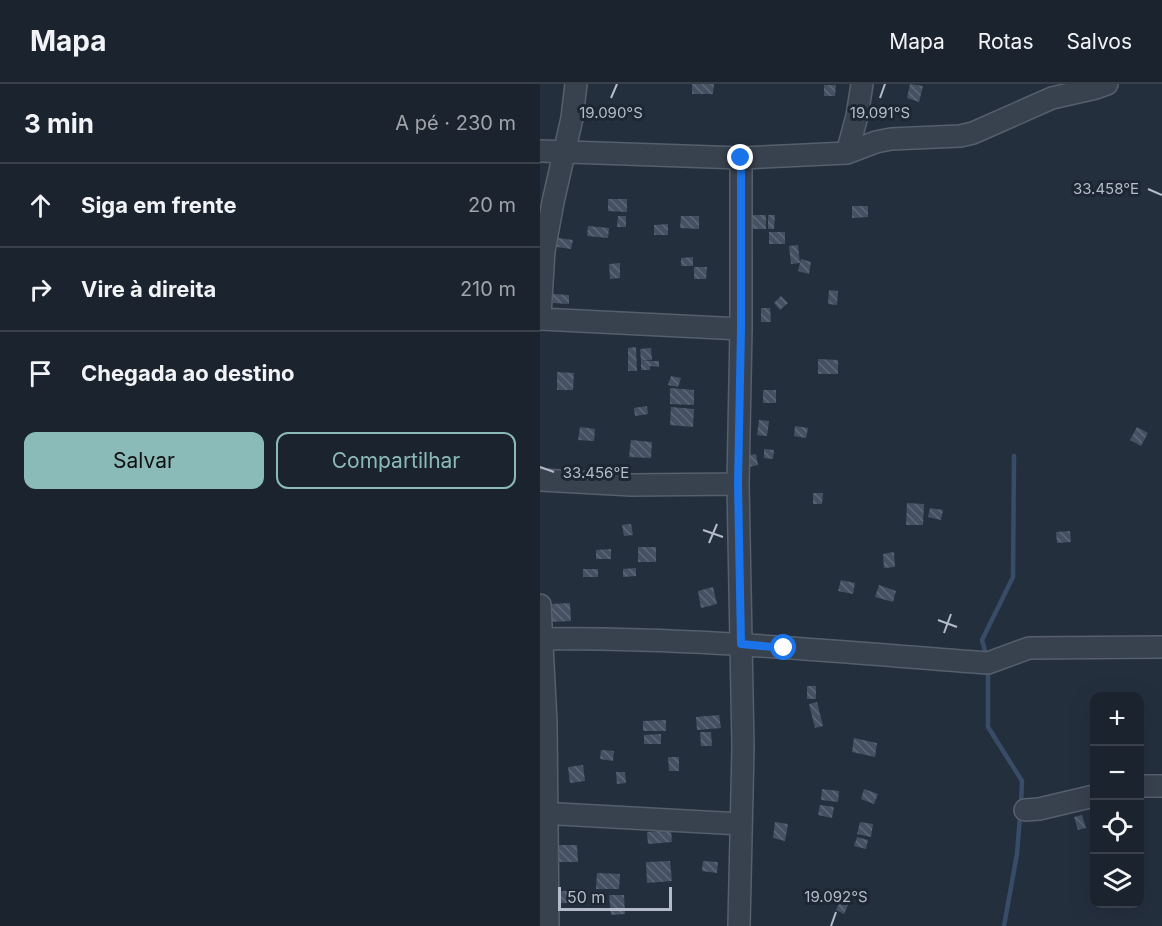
<!DOCTYPE html>
<html lang="pt">
<head>
<meta charset="utf-8">
<style>
  body { margin:0; font-family:Inter,sans-serif; background:#242b36; color:#f1f3f6 }
  .controls { position:absolute; right:18px; bottom:18px; display:grid; overflow:hidden; border-radius:12px; box-shadow:0 6px 24px #0002 }
  .controls button { width:54px; height:54px; display:grid; place-items:center; padding:0; border:0; border-bottom:2px solid #39404a; background:#1b232e; color:#f1f3f6; font:30px sans-serif }
  .scale { position:absolute; left:18px; bottom:15px; width:114px; box-sizing:border-box; padding-left:6px; border:3px solid #b4bcc9; border-top:0; font-size:16px; line-height:21px; white-space:nowrap; color:#b4bcc9; -webkit-text-stroke:4px #1d2633; paint-order:stroke }
  .stop { position:absolute; width:18px; height:18px; margin:-14px; border:4px solid #1a73e8; border-radius:50%; background:#fff }
  .stop.end { background:#1a73e8; border-color:#fff; box-shadow:0 2px 6px #0008 }
  .list { margin:0; padding:0; list-style:none }
  h2 { display:flex; justify-content:space-between; align-items:center; height:78px; margin:0; padding:0 24px; font-size:26px }
  h2 small { font-size:20px; font-weight:400; color:#a0a4aa }
  .list li { display:grid; grid-template-columns:39px 1fr auto; gap:18px; align-items:center; box-sizing:border-box; height:84px; padding:0 24px; border-top:2px solid #39404a }
  .list b { display:block; font-size:22px; white-space:nowrap }
  .list em { font-size:20px; font-style:normal; color:#a0a4aa }
  .actions { display:flex; gap:12px; padding:18px 24px }
  .actions a { flex:1; padding:14px 0; border:2px solid #8bbbb9; border-radius:12px; text-align:center; font-size:21px; color:#8bbbb9 }
  .actions .main { background:#8bbbb9; color:#111 }
  .icon { flex:none; width:33px; height:33px; fill:none; stroke:currentColor; stroke-width:2; stroke-linecap:round; stroke-linejoin:round }
  .map { position:relative; flex:none; width:622px; height:842px; overflow:hidden }
  header { display:flex; align-items:center; gap:36px; box-sizing:border-box; height:84px; padding:0 30px; background:#1b232e; border-bottom:2px solid #39404a }
  header strong { font-size:28px }
  nav { display:flex; gap:33px; margin-inline-start:auto; font-size:21px }
  main { display:flex }
  aside { flex:1; background:#1b232e }
  .map>svg:first-child { display:block }
  .lines { fill:none; stroke-linecap:round; stroke-linejoin:round }
  .stream { stroke:#394c67; stroke-width:4.5 }
  .building { fill:url(#building-back-hatch) }
  .minor-casing { stroke:#565f6c; stroke-width:24 }
  .minor { stroke:#38414e; stroke-width:21 }
  .route { stroke:#1a73e8; stroke-width:8 }
  .ticks { fill:none; stroke:#b4bcc9; stroke-width:2 }
  .ticks-label { font-size:15px; text-anchor:middle; fill:#b4bcc9; stroke:#1d2633; stroke-width:6; stroke-linejoin:round; paint-order:stroke }
</style>
</head>
<body>
<header>
<strong>Mapa</strong>
<nav><a>Mapa</a><a>Rotas</a><a>Salvos</a></nav>
</header>
<main>
<aside>
<h2>3 min<small>A pé · 230 m</small></h2>
<ul class="list">
<li><svg class="icon" aria-label="ahead" viewBox="0 0 24 24"><path d="M12 20V5M6 11l6-6 6 6"/></svg><div><b>Siga em frente</b></div><em>20 m</em></li>
<li><svg class="icon" aria-label="right" viewBox="0 0 24 24"><path d="M7 20v-9h11M14 6l5 5-5 5"/></svg><div><b>Vire à direita</b></div><em>210 m</em></li>
<li><svg class="icon" aria-label="arrive" viewBox="0 0 24 24"><path d="M6 21V4h12l-3 4 3 4H6"/></svg><div><b>Chegada ao destino</b></div></li>
</ul>
<div class="actions"><a class="main">Salvar</a><a>Compartilhar</a></div>
</aside>
<div class="map">
<svg width="622" height="842" viewBox="0 0 622 842">
  <defs>
    <pattern id="building-back-hatch" width="6" height="6" patternUnits="userSpaceOnUse" patternTransform="scale(1.5)"><rect width="6" height="6" fill="#455162"/><path d="M-1 5l2 2M0 0l6 6M5-1l2 2" fill="none" stroke="#5d6877"/></pattern>
  </defs>
  <rect width="100%" height="100%" fill="#242f3e"/>
  <g class="lines">
    <path class="stream" d="M 447,574 L 442,556 L 473,493 L 474,372
      M 448,586 L 448,643 L 482,697 L 481,720
      M 464,842 L 477,770 L 480,732"/>
  </g>
  <path class="building" d="M 152,0 L 174,0 L 173,10 L 152,10 Z
    M 370,0 L 383,2 L 379,18 L 367,14 Z
    M 284,1 L 296,1 L 295,12 L 284,12 Z
    M 68,115 L 87,115 L 87,128 L 68,127 Z
    M 312,122 L 328,122 L 328,133 L 312,134 Z
    M 213,131 L 226,131 L 226,145 L 213,145 Z
    M 228,131 L 235,131 L 234,145 L 228,145 Z
    M 78,132 L 86,132 L 86,143 L 77,143 Z
    M 141,132 L 159,132 L 159,145 L 140,144 Z
    M 128,140 L 128,151 L 114,151 L 114,141 Z
    M 48,142 L 69,144 L 68,154 L 47,152 Z
    M 229,148 L 245,148 L 245,160 L 229,160 Z
    M 18,154 L 33,156 L 31,165 L 17,163 Z
    M 258,161 L 260,179 L 251,180 L 249,162 Z
    M 153,173 L 153,182 L 141,182 L 141,174 Z
    M 261,175 L 271,178 L 269,190 L 258,187 Z
    M 80,179 L 80,194 L 70,195 L 69,180 Z
    M 154,183 L 167,183 L 166,195 L 154,195 Z
    M 289,206 L 298,207 L 297,221 L 288,220 Z
    M 13,210 L 29,211 L 29,220 L 13,219 Z
    M 241,212 L 248,219 L 240,226 L 234,219 Z
    M 221,224 L 230,224 L 231,238 L 221,238 Z
    M 96,263 L 97,287 L 88,287 L 88,264 Z
    M 111,264 L 112,276 L 101,277 L 100,265 Z
    M 278,275 L 298,276 L 298,290 L 278,290 Z
    M 101,277 L 119,277 L 119,283 L 110,282 L 110,286 L 101,286 Z
    M 17,288 L 34,289 L 33,306 L 17,306 Z
    M 131,292 L 141,294 L 138,303 L 128,301 Z
    M 130,304 L 154,306 L 154,321 L 130,320 Z
    M 223,306 L 236,306 L 236,319 L 223,319 Z
    M 107,322 L 108,330 L 95,332 L 94,324 Z
    M 131,323 L 154,325 L 153,343 L 130,341 Z
    M 219,336 L 229,337 L 227,352 L 217,351 Z
    M 255,342 L 268,344 L 266,354 L 254,352 Z
    M 40,343 L 55,345 L 54,357 L 38,356 Z
    M 597,343 L 608,349 L 601,362 L 590,356 Z
    M 91,356 L 112,358 L 111,374 L 89,373 Z
    M 224,365 L 234,366 L 233,375 L 224,374 Z
    M 216,370 L 218,381 L 205,384 L 203,372 Z
    M 273,409 L 283,409 L 282,420 L 273,420 Z
    M 367,419 L 384,420 L 383,441 L 366,441 Z
    M 390,424 L 403,426 L 401,436 L 388,433 Z
    M 91,440 L 93,451 L 84,452 L 82,441 Z
    M 530,447 L 531,458 L 517,459 L 516,448 Z
    M 98,463 L 116,463 L 116,478 L 98,478 Z
    M 71,465 L 71,475 L 56,475 L 56,466 Z
    M 354,468 L 355,483 L 344,484 L 343,470 Z
    M 96,484 L 96,492 L 83,493 L 83,485 Z
    M 43,485 L 58,485 L 58,493 L 43,493 Z
    M 301,496 L 315,499 L 313,510 L 298,507 Z
    M 339,501 L 356,507 L 353,518 L 335,513 Z
    M 173,503 L 177,520 L 161,524 L 158,507 Z
    M 30,519 L 31,537 L 9,538 L 9,520 Z
    M 267,602 L 276,602 L 276,615 L 267,615 Z
    M 277,618 L 283,642 L 275,644 L 269,620 Z
    M 179,631 L 181,644 L 157,646 L 156,633 Z
    M 126,636 L 126,647 L 103,647 L 103,637 Z
    M 160,648 L 171,648 L 172,662 L 161,662 Z
    M 121,650 L 121,660 L 104,660 L 104,651 Z
    M 314,654 L 337,659 L 335,673 L 312,668 Z
    M 61,666 L 74,667 L 73,677 L 60,675 Z
    M 128,673 L 139,673 L 139,687 L 129,687 Z
    M 43,681 L 45,697 L 30,699 L 28,683 Z
    M 76,688 L 85,688 L 86,699 L 77,700 Z
    M 282,705 L 299,707 L 298,718 L 281,716 Z
    M 324,705 L 338,710 L 334,720 L 321,715 Z
    M 280,721 L 294,723 L 292,734 L 278,731 Z
    M 542,731 L 546,744 L 538,746 L 534,733 Z
    M 235,738 L 248,740 L 245,757 L 233,754 Z
    M 320,738 L 333,740 L 331,753 L 317,750 Z
    M 131,746 L 132,758 L 108,760 L 107,748 Z
    M 317,753 L 328,756 L 326,765 L 314,762 Z
    M 18,761 L 37,761 L 38,778 L 18,778 Z
    M 130,777 L 132,797 L 107,799 L 106,778 Z
    M 163,777 L 178,778 L 177,789 L 162,787 Z
    M 57,789 L 80,790 L 79,805 L 56,805 Z
    M 20,807 L 34,807 L 34,819 L 20,819 Z
    M 69,811 L 84,811 L 85,830 L 71,831 Z
    M 301,815 L 309,819 L 304,830 L 296,826 Z"/>
  <g class="lines">
    <defs>
      <path id="minor" d="M 0,67 L 201,74 L 307,69 L 336,58 L 351,55 L 420,52 L 433,49 L 512,14 L 556,4 L 567,0
        M 307,69 L 317,32 L 322,0
        M 0,231 L 4,167 L 13,118 L 32,34 L 36,0
        M 0,235 L 201,245
        M 0,396 L 92,401 L 198,400
        M 0,521 L 6,639 L 8,842
        M 0,555 C 150,553 299,568 448,579 L 489,564 L 622,563
        M 600,702 L 622,702
        M 485,726 L 499,725 L 554,712
        M 0,729 L 201,740
        M 199,842 L 203,663 L 198,400 L 201,245 L 201,74"/>
    </defs>
    <use href="#minor" class="minor-casing"/>
    <use href="#minor" class="minor"/>
  </g>
  <g class="lines">
    <path class="route" d="M 201,74 L 201,245 L 198,400 L 201,560 L 244,564"/>
  </g>
  <path class="ticks" d="M 71,14 L 77,0M 340,14 L 345,0M 608,105 L 622,111M 0,383 L 14,388M 163,446 L 183,453M 169,459 L 177,440M 398,536 L 417,543M 404,549 L 411,530M 291,842 L 296,828"/>
  <g class="ticks-label">
    <text x="71" y="34">19.090°S</text>
    <text x="340" y="34">19.091°S</text>
    <text x="566" y="110">33.458°E</text>
    <text x="56" y="394">33.456°E</text>
    <text x="296" y="818">19.092°S</text>
  </g>
</svg>
<div class="controls">
<button>+</button>
<button>−</button>
<button><svg class="icon" aria-label="locate" viewBox="0 0 24 24"><circle cx="12" cy="12" r="6"/><path d="M12 2v4M12 18v4M2 12h4M18 12h4"/></svg></button>
<button><svg class="icon" aria-label="layers" viewBox="0 0 24 24"><path d="M12 4l9 5-9 5-9-5zM3 14l9 5 9-5"/></svg></button>
</div>
<div class="scale">50 m</div>
<div class="stop" style="left:244px;top:564px"></div>
<div class="stop end" style="left:201px;top:74px"></div>
</div>
</main>
</body>
</html>
